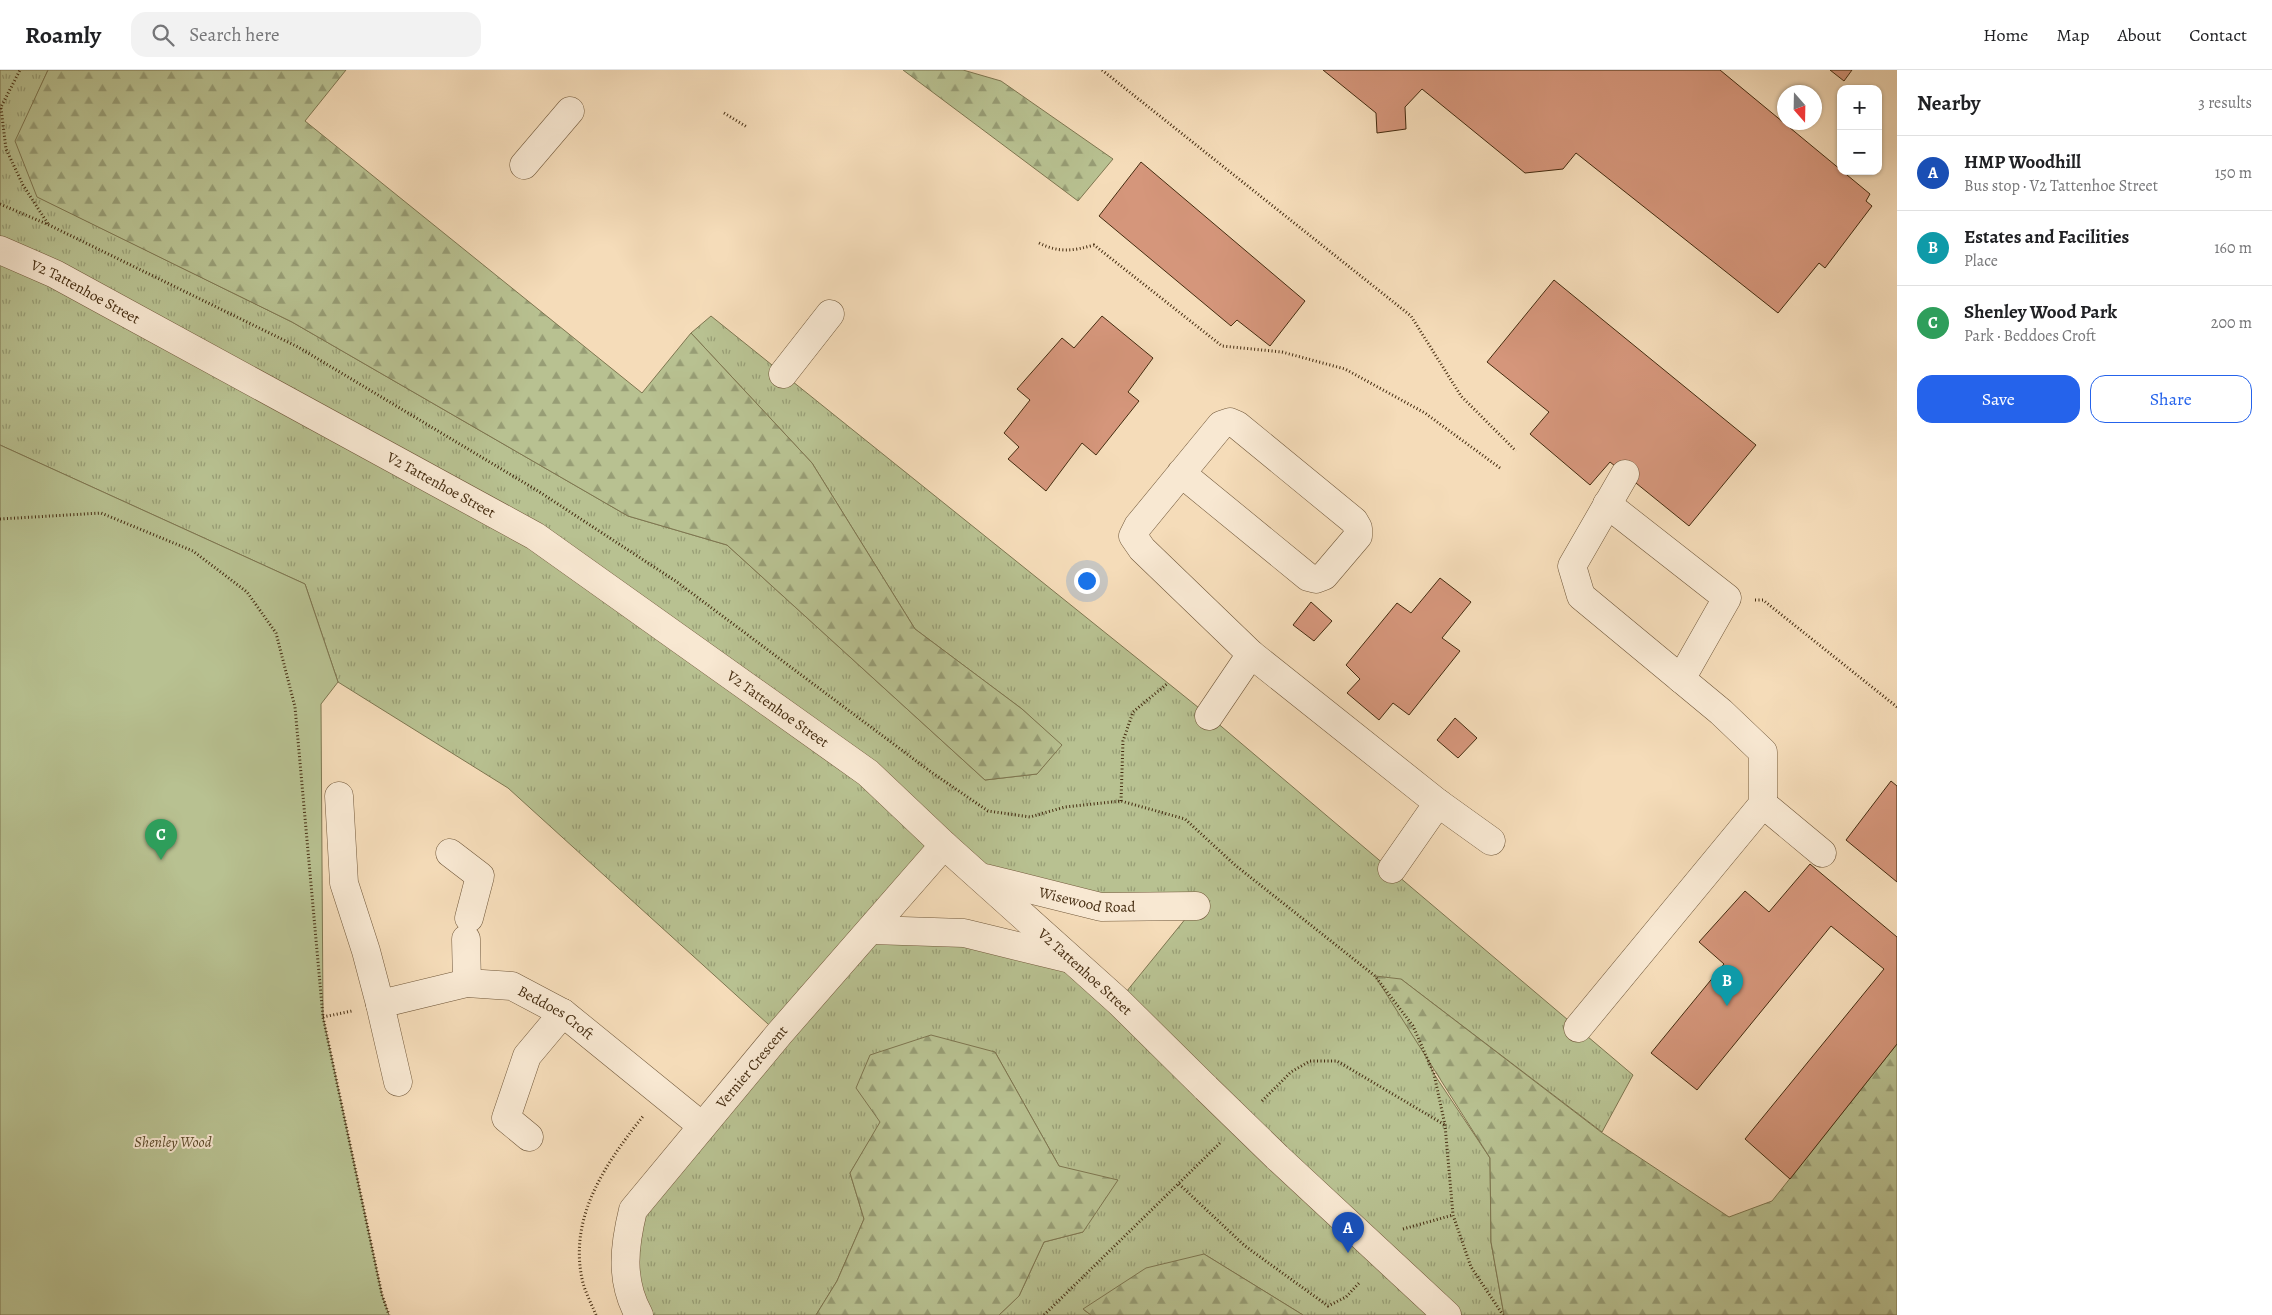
<!DOCTYPE html>
<html lang="en">
<head>
<meta charset="utf-8">
<style>
  body { margin:0; font-family:Alegreya,serif; background:#f2f2f2; color:#202124 }
  .controls { position:absolute; right:15px; top:15px; display:grid; overflow:hidden; border-radius:10px; box-shadow:0 1px 4px #0004 }
  .controls button { width:45px; height:45px; display:grid; place-items:center; padding:0; border:0; border-bottom:1px solid #e0e0e0; background:#fff; color:#202124; font:25px sans-serif }
  .compass { position:absolute; left:1777px; top:15px; width:45px; height:45px; border-radius:50%; background:#fff; box-shadow:0 1px 4px #0004; rotate:160deg }
  .you { position:absolute; left:1086px; top:510px; width:18px; height:18px; margin:-12px; border:4px solid #fff; border-radius:50%; background:#1a73e8; box-shadow:0 0 0 8px #1a73e833 }
  .badge { display:grid; place-items:center; width:32px; height:32px; border-radius:50%; background:#2563eb; color:#fff; font-size:16px; font-weight:700 }
  .pin { position:absolute; translate:-50% -41px; filter:drop-shadow(0 1px 2px #0008) }
  .pin::after { content:''; position:absolute; top:26px; width:18px; height:15px; background:inherit; clip-path:polygon(0 0,100% 0,50% 100%) }
  .list { margin:0; padding:0; list-style:none }
  h2 { display:flex; justify-content:space-between; align-items:center; height:65px; margin:0; padding:0 20px; font-size:21px }
  h2 small { font-size:16px; font-weight:400; color:#757577 }
  .list li { display:grid; grid-template-columns:32px 1fr auto; gap:15px; align-items:center; box-sizing:border-box; height:75px; padding:0 20px; border-top:1px solid #e0e0e0 }
  .list b { display:block; font-size:19px; white-space:nowrap }
  .list p { margin:0; font-size:16px; white-space:nowrap; color:#757577 }
  .list em { font-size:16px; font-style:normal; color:#757577 }
  .actions { display:flex; gap:10px; padding:15px 20px }
  .actions a { flex:1; padding:11px 0; border:1px solid #2563eb; border-radius:15px; text-align:center; font-size:18px; color:#2563eb }
  .actions .main { background:#2563eb; color:#fff }
  .icon { flex:none; width:28px; height:28px; fill:none; stroke:currentColor; stroke-width:2; stroke-linecap:round; stroke-linejoin:round }
  .map { position:relative; flex:none; width:1897px; height:1245px; overflow:hidden }
  header { display:flex; align-items:center; gap:30px; box-sizing:border-box; height:70px; padding:0 25px; background:#fff; border-bottom:1px solid #e0e0e0 }
  header strong { font-size:24px }
  nav { display:flex; gap:28px; margin-inline-start:auto; font-size:18px }
  .search { width:350px; height:45px; background:#f2f2f2; display:flex; align-items:center; gap:12px; box-sizing:border-box; padding:0 18px; border-radius:15px; color:#757577; font-size:19px }
  main { display:flex }
  aside { flex:1; background:#fff }
  .map>svg:first-child { display:block }
  .grass { fill:url(#grass-tufts); stroke:#7e7650; fill-rule:evenodd }
  .forest { fill:url(#forest-firs); stroke:#7e7650 }
  .green { fill:#b8c191; stroke:#7e7650 }
  .building { fill:#d5967b; stroke:#452c10 }
  .lines { fill:none; stroke-linecap:round; stroke-linejoin:round }
  .minor-casing { stroke:#71583a; stroke-width:29 }
  .path { stroke:#452c10; stroke-width:3; stroke-dasharray:1 2.5; stroke-linecap:butt }
  .minor { stroke:#f8e8d2; stroke-width:28 }
  .minor-bridge-casing { stroke:#71583a; stroke-width:29; stroke-linecap:butt }
  .minor-bridge { stroke:#f8e8d2; stroke-width:28 }
  .labels { text-anchor:middle; dominant-baseline:central; stroke-width:4; stroke-linejoin:round; paint-order:stroke }
  .street-label { font-size:15px; fill:#452c10; stroke:#f8e8d2 }
  .park-label { font-size:15px; font-style:italic; fill:#5c4a2a; stroke:#f8e8d2 }
</style>
</head>
<body>
<header>
<strong>Roamly</strong>
<div class="search"><svg class="icon" aria-label="search" viewBox="0 0 24 24"><circle cx="10" cy="10" r="6"/><path d="M15 15l6 6"/></svg>Search here</div>
<nav><a>Home</a><a>Map</a><a>About</a><a>Contact</a></nav>
</header>
<main>
<div class="map">
<svg width="1897" height="1245" viewBox="0 0 1897 1245">
  <defs>
    <pattern id="grass-tufts" width="24" height="20" patternUnits="userSpaceOnUse" patternTransform="scale(1.25)"><rect width="24" height="20" fill="#b8c191"/><path d="M3 7l-1-3M5 7V3M7 7l1-3M15 17l-1-3M17 17v-4M19 17l1-3" fill="none" stroke="#979d75"/></pattern>
    <pattern id="forest-firs" width="22" height="20" patternUnits="userSpaceOnUse" patternTransform="scale(1.25)"><rect width="22" height="20" fill="#b8c191"/><path d="M5 1l3.5 6h-7zM16 11l3.5 6h-7z" fill="#979d75"/></pattern>
  </defs>
  <rect width="100%" height="100%" fill="#f5dcb9"/>
  <filter id="stains"><feTurbulence type="fractalNoise" baseFrequency=".004" numOctaves="4"/><feColorMatrix values="0 0 0 0 .2 0 0 0 0 .09 0 0 0 0 .02 0 0 0 .5 -.17"/></filter>
  <radialGradient id="worn" r=".72"><stop offset=".6" stop-color="#630" stop-opacity="0"/><stop offset="1" stop-color="#630" stop-opacity=".3"/></radialGradient>
  <path class="grass" d="M 0,0 L 48,0 L 16,71 L 38,127 L 292,252 L 628,446 L 727,475 L 985,710 L 1037,704 L 1061,675 L 1022,639 L 915,559 L 812,393 L 691,263 L 711,246 L 1209,646 L 1633,1005 L 1602,1062 L 1401,909 L 1413,956 L 1434,1004 L 1490,1088 L 1491,1172 L 1504,1245 L 1303,1245 L 1204,1184 L 1084,1240 L 1091,1245 L 999,1245 L 1019,1226 L 1044,1172 L 1083,1162 L 1059,1096 L 995,982 L 881,1052 L 850,1103 L 864,1149 L 837,1211 L 816,1245 L 639,1245 L 625,1173 L 779,964 L 508,718 L 338,612 L 305,514 L 0,375 ZM 945,775 L 981,807 L 1195,837 L 1118,932 L 1072,889 L 873,859 Z"/>
  <path class="forest" d="M 48,0 L 346,0 L 305,51 L 642,323 L 691,263 L 812,393 L 915,559 L 1022,639 L 1062,675 L 1037,704 L 985,710 L 727,475 L 628,446 L 292,252 L 37,127 L 15,71 Z
    M 903,0 L 963,0 L 1001,11 L 1113,89 L 1078,131 Z
    M 1375,906 L 1401,909 L 1601,1062 L 1729,1147 L 1772,1131 L 1897,974 L 1897,1245 L 1504,1245 L 1491,1172 L 1490,1088 Z
    M 931,965 L 995,982 L 1059,1096 L 1118,1110 L 1083,1162 L 1044,1172 L 1019,1226 L 999,1245 L 816,1245 L 837,1211 L 864,1149 L 850,1103 L 880,1052 L 856,1018 L 870,985 Z
    M 1204,1184 L 1303,1245 L 1091,1245 L 1083,1239 L 1146,1198 Z"/>
  <path class="green" d="M 0,375 L 305,514 L 338,612 L 321,634 L 323,947 L 382,1225 L 389,1245 L 0,1245 Z"/>
  <path class="building" d="M 1323,0 L 1720,0 L 1870,124 L 1866,131 L 1872,136 L 1825,198 L 1819,193 L 1778,243 L 1576,83 L 1563,99 L 1525,103 L 1422,19 L 1405,37 L 1406,59 L 1377,63 L 1376,43 Z
    M 1830,0 L 1852,0 L 1844,11 Z
    M 1141,92 L 1305,231 L 1270,276 L 1237,250 L 1231,256 L 1099,146 Z
    M 1554,210 L 1756,375 L 1689,456 L 1610,392 L 1590,415 L 1530,364 L 1549,342 L 1487,292 Z
    M 1102,246 L 1153,288 L 1128,322 L 1139,331 L 1096,385 L 1082,373 L 1046,421 L 1008,389 L 1019,377 L 1004,363 L 1030,330 L 1017,319 L 1062,268 L 1074,278 Z
    M 1440,508 L 1471,532 L 1442,568 L 1460,581 L 1409,645 L 1393,633 L 1379,650 L 1347,623 L 1360,609 L 1346,595 L 1397,533 L 1411,543 Z
    M 1311,532 L 1332,551 L 1314,571 L 1293,555 Z
    M 1455,648 L 1477,668 L 1458,688 L 1437,670 Z
    M 1891,711 L 1897,716 L 1897,812 L 1846,770 Z
    M 1810,794 L 1897,867 L 1897,974 L 1790,1109 L 1745,1069 L 1884,899 L 1831,856 L 1697,1020 L 1651,983 L 1724,894 L 1699,872 L 1745,821 L 1769,842 Z"/>
  <g class="lines">
    <defs>
      <g id="minor">
        <path d="M 524,95 L 570,41"/>
        <path id="s1" d="M 0,180 L 55,204 L 535,466 L 868,703 L 944,775 L 1119,932 L 1206,1018"/>
        <path d="M 783,304 L 830,244"/>
        <path d="M 1181,403 L 1308,507 L 1316,509 L 1324,506 L 1358,466 L 1358,458 L 1354,451 L 1237,355 L 1230,352 L 1221,355 L 1138,456 L 1133,466 L 1142,479 L 1251,584 L 1438,733 L 1491,771"/>
        <path d="M 1607,434 L 1727,528 L 1681,609"/>
        <path d="M 1209,646 L 1251,584"/>
        <path d="M 339,726 L 344,813 L 366,881 L 380,934"/>
        <path d="M 1763,734 L 1822,783"/>
        <path d="M 450,783 L 480,806 L 469,848"/>
        <path d="M 1392,799 L 1438,733"/>
        <path id="s2" d="M 985,808 L 1101,837 L 1196,836"/>
        <path d="M 872,860 L 964,863 L 1070,889"/>
        <path d="M 466,869 L 467,913"/>
        <path d="M 1578,958 L 1763,734 L 1763,682 L 1721,642 L 1581,526 L 1572,496 L 1625,404"/>
        <path id="s3" d="M 398,1012 L 380,934 L 467,913 L 512,916 L 563,943 L 702,1056"/>
        <path d="M 529,1067 L 506,1048 L 527,986 L 563,943"/>
        <path d="M 1277,1087 L 1447,1245"/>
        <path id="s4" d="M 639,1245 C 620,1211 624,1177 633,1140 L 779,964 L 944,775"/>
      </g>
    </defs>
    <use href="#minor" class="minor-casing"/>
    <path class="path" d="M 1102,0 L 1411,246 L 1461,326 L 1516,381
      M 1,38 L 6,79 L 23,115 L 48,154
      M 0,39 L 20,0
      M 724,43 L 747,57
      M 0,134 L 49,155 L 298,277 L 538,421 L 677,512 L 931,702 L 988,741 L 1030,747 L 1065,737 L 1121,731 L 1185,749 L 1235,795 L 1375,906 L 1413,956 L 1434,1004 L 1445,1055 L 1453,1145 L 1471,1197 L 1503,1245
      M 1039,173 C 1059,183 1073,181 1094,175 L 1222,276 L 1282,282 L 1345,299 L 1425,343 L 1500,398
      M 0,449 L 101,443 L 193,481 L 247,522 L 276,563 L 295,637 L 323,947 L 382,1225 L 389,1245
      M 1755,530 L 1763,530 L 1897,637
      M 1121,731 L 1123,671 L 1133,642 L 1168,613
      M 323,947 L 352,941
      M 1262,1031 L 1291,1002 L 1310,991 L 1337,991 L 1445,1055
      M 1179,1114 L 1245,1176 L 1328,1236 L 1346,1227 L 1359,1213
      M 1403,1159 L 1453,1145
      M 596,1245 C 592,1235 586,1224 583,1213 C 567,1148 606,1093 644,1045
      M 1044,1245 L 1221,1072"/>
    <use href="#minor" class="minor"/>
    <defs>
      <path id="minor-bridge" d="M 1206,1018 L 1277,1087"/>
    </defs>
    <use href="#minor-bridge" class="minor-bridge-casing"/>
    <use href="#minor-bridge" class="minor-bridge"/>
  </g>
  <g class="labels">
    <g class="street-label">
      <text stroke="none"><textPath href="#s1" startOffset="95">V2 Tattenhoe Street</textPath></text>
      <text stroke="none"><textPath href="#s1" startOffset="500">V2 Tattenhoe Street</textPath></text>
      <text stroke="none"><textPath href="#s1" startOffset="905">V2 Tattenhoe Street</textPath></text>
      <text stroke="none"><textPath href="#s2" startOffset="105">Wisewood Road</textPath></text>
      <text stroke="none"><textPath href="#s1" startOffset="1310">V2 Tattenhoe Street</textPath></text>
      <text stroke="none"><textPath href="#s3" startOffset="266">Beddoes Croft</textPath></text>
      <text stroke="none"><textPath href="#s4" startOffset="294">Vernier Crescent</textPath></text>
    </g>
    <g class="park-label">
      <text x="173" y="1072">Shenley Wood</text>
    </g>
  </g>
  <rect width="100%" height="100%" filter="url(#stains)"/>
  <rect width="100%" height="100%" fill="url(#worn)"/>
</svg>
<div class="controls">
<button>+</button>
<button>−</button>
</div>
<svg class="compass" viewBox="-18 -18 36 36"><path d="M0-13l5 13h-10z" fill="#e53935"/><path d="M0 13l5-13h-10z" fill="#757577"/></svg>
<div class="you"></div>
<div class="pin badge" style="left:1348px;top:1183px;background:#1a4fb4">A</div>
<div class="pin badge" style="left:1727px;top:936px;background:#0f9aa8">B</div>
<div class="pin badge" style="left:161px;top:790px;background:#2e9e5b">C</div>
</div>
<aside>
<h2>Nearby<small>3 results</small></h2>
<ul class="list">
<li><span class="badge" style="background:#1a4fb4">A</span><div><b>HMP Woodhill</b><p>Bus stop · V2 Tattenhoe Street</p></div><em>150 m</em></li>
<li><span class="badge" style="background:#0f9aa8">B</span><div><b>Estates and Facilities</b><p>Place</p></div><em>160 m</em></li>
<li><span class="badge" style="background:#2e9e5b">C</span><div><b>Shenley Wood Park</b><p>Park · Beddoes Croft</p></div><em>200 m</em></li>
</ul>
<div class="actions"><a class="main">Save</a><a>Share</a></div>
</aside>
</main>
</body>
</html>
